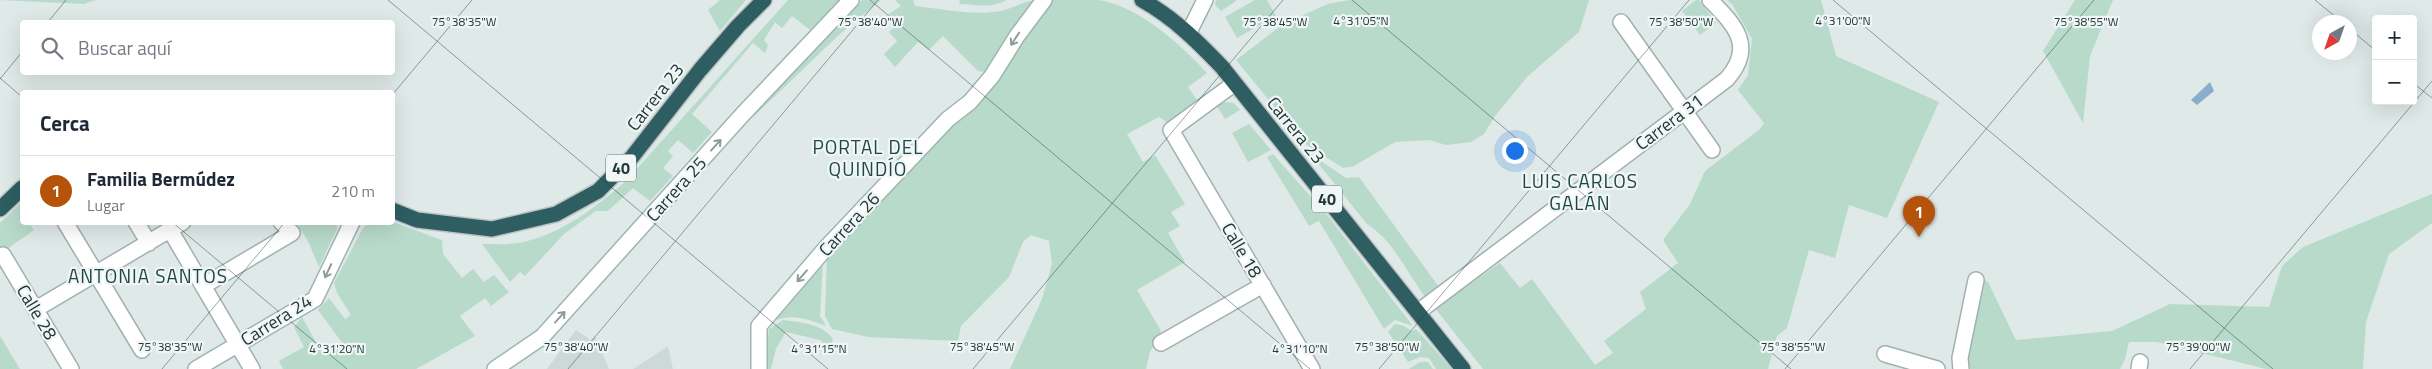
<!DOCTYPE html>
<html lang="es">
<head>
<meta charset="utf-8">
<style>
  body { margin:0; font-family:"Titillium Web",sans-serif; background:#f6f6f7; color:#1f2937 }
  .controls { position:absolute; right:15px; top:15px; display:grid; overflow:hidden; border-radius:5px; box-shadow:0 5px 20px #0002 }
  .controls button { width:45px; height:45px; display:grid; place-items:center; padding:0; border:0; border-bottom:1px solid #e0e1e3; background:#fff; color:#1f2937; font:25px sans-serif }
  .compass { position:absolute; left:2312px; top:15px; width:45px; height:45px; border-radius:50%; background:#fff; box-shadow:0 5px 20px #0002; rotate:220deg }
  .you { position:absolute; left:1514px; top:150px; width:18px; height:18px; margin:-12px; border:4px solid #fff; border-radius:50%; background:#1a73e8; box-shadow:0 0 0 8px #1a73e833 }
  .badge { display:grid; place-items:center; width:32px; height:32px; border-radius:50%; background:#b45309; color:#fff; font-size:16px; font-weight:700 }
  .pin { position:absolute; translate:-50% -41px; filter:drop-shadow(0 1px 2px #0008) }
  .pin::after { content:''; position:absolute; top:26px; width:18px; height:15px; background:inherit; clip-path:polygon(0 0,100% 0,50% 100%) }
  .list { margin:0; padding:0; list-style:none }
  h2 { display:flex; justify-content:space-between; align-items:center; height:65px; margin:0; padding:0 20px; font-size:21px }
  h2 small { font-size:16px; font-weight:400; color:#747a83 }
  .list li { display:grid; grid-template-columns:32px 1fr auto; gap:15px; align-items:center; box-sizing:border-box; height:70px; padding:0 20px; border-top:1px solid #e0e1e3 }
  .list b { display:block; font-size:19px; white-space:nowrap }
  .list p { margin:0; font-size:16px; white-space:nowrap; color:#747a83 }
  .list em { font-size:16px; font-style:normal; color:#747a83 }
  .icon { flex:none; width:28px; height:28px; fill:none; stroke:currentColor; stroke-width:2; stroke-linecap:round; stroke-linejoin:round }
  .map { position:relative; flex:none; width:2432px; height:369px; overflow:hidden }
  .search { position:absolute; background:#fff; box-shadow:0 5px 20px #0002; left:20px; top:20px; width:375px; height:55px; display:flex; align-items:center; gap:12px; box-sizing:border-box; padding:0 18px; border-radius:5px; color:#747a83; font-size:19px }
  .panel { position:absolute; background:#fff; box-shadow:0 5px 20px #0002; left:20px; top:90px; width:375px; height:135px; border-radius:5px }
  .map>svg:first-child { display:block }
  .built { fill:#cdd9d7 }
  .green { fill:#b8dacb }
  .water { fill:#89aecc }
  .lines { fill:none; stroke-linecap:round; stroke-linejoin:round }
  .street-casing { stroke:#a2b0b0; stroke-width:18 }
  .secondary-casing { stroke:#9fb4b3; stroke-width:18 }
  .highway-casing { stroke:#bcc3c3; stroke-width:18 }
  .street { stroke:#fff; stroke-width:15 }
  .secondary { stroke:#fff; stroke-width:15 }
  .highway { stroke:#2e5e62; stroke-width:15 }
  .oneway { stroke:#909b9c }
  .ticks { fill:none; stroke:#213738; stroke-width:1; stroke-opacity:0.45 }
  .labels { text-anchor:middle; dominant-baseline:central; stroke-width:4.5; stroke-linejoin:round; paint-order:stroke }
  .shield { fill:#eff6f5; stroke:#5f7071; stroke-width:1 }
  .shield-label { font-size:16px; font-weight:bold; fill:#213738 }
  .street-label { font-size:18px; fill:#213738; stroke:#eff6f5 }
  .neighbourhood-label { font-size:19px; letter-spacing:1px; fill:#1e4649; stroke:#eff6f5 }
  .ticks-label { font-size:12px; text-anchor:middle; fill:#213738; stroke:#eff6f5; stroke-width:4.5; stroke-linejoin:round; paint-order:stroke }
</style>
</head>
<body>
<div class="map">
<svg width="2432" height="369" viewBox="0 0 2432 369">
  <rect width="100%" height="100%" fill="#dfe9e8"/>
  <path class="built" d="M 576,330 L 591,340 L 595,336 L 609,369 L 547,369 Z
    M 668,346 L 673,369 L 633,369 L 644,362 Z"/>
  <path class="green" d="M 0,0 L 96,0 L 84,4 Z
    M 720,0 L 746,0 L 720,31 L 708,10 Z
    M 788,0 L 841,0 L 810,30 L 792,16 L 782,28 L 775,22 L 764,40 L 768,45 L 765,53 L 753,43 L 692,114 L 712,132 L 693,153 L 678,140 L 668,151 L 673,156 L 663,168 L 673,176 L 650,201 L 633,188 L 608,211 L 596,211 L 564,234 L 525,276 L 520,272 L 510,282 L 482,244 C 496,244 511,245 524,242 C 563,233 596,207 626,181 Z
    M 862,0 L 881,0 L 840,34 L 753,117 L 755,111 Z
    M 895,0 L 913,0 L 915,6 C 943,9 974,16 1001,11 C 1015,8 1024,0 1039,0 L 989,73 L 978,71 L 943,36 L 929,50 L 918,42 L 895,67 L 884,54 L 897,41 L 889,32 L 896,25 L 887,15 L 901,6 Z
    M 960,0 L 1006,0 C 993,9 975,4 959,4 Z
    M 1052,0 C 1067,0 1084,0 1099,0 C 1140,7 1180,44 1207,73 L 1188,87 L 1197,100 L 1170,124 L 1159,117 L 1127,134 L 1143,162 L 1155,155 L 1185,204 L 1171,212 L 1180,226 L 1168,233 L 1185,262 L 1137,290 L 1161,331 L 1150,352 L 1146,369 L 1010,369 L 1042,299 L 1052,264 L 1049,241 L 1031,235 L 1023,242 L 1009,277 L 961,326 L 958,341 L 868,337 L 832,329 L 825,316 L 827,255 Z
    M 1216,0 L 1236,0 L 1236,1 L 1221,11 L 1215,5 Z
    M 1255,0 L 1267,0 L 1276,16 L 1237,38 L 1225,17 Z
    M 1349,0 L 1589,0 L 1579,32 L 1528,76 L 1495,116 L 1484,134 L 1471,142 L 1446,145 L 1429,140 L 1395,142 L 1354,166 L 1343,168 L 1304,143 L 1236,60 L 1283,24 L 1328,4 Z
    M 1696,0 L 1699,0 L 1716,23 L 1700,35 L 1682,11 Z
    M 1727,0 L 1821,0 L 1836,56 L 1939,102 L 1887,218 L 1849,205 L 1835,258 L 1809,250 L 1787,328 L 1777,336 L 1768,369 L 1483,369 L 1435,308 L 1500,263 L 1520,288 L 1532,279 L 1595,365 L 1613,353 L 1604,341 L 1646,309 L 1640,292 L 1678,263 L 1663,240 L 1690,204 L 1705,171 L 1760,129 L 1764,123 L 1738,90 L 1748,75 L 1752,39 L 1732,4 Z
    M 2075,0 L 2113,0 L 2090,56 L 2083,123 L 2043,51 Z
    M 1225,102 L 1234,103 L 1240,110 L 1225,119 L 1217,106 Z
    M 1249,124 L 1271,150 L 1248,162 L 1232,133 Z
    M 1273,154 L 1328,216 L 1413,326 L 1395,320 L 1384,329 L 1319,221 L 1309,226 L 1267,157 Z
    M 1312,156 L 1315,157 L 1346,178 L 1359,177 L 1439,287 L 1426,298 C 1407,273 1394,241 1367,224 Z
    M 2432,194 L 2432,223 L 2389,254 L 2366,322 L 2363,369 L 2266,369 L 2157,342 L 2129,342 L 2125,359 L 2120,369 L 1968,369 L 1964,358 L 1983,279 L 1988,282 L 2016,340 L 2112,331 L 2170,304 L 2269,307 L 2282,266 L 2303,247 Z
    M 22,202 L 22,222 L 29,223 L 34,230 L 0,254 L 0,223 Z
    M 393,222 L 442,240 L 443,254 L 462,278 L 473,269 L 484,282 L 494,275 L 509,292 L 491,306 L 485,298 L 460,316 L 475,336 L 416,369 L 283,369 L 279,361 L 304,347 L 294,327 L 302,317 L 323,355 L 343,344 L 318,310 L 329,298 L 345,319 L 351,315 L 337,293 L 334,283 L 363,228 L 368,223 Z
    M 296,223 L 337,223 L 337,229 L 319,267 L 307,239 Z
    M 823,260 L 820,316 L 826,326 C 805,318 792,313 770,322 Z
    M 783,320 C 800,322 823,324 833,339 L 829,355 L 824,354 L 824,343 L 820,340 L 786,332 L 776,349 L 771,369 L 765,369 L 769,329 Z
    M 1395,324 L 1404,326 L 1412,331 L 1416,329 L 1452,369 L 1436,369 L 1429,358 L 1420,357 L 1408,362 L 1388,332 Z
    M 0,336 L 20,369 L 0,369 Z
    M 1420,362 L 1428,362 L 1433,369 L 1409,369 Z"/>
  <path class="water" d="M 2210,82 L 2214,91 L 2197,105 L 2191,100 Z"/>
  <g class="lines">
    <defs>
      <path id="street" d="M 1621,22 L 1712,150
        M 1189,32 L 1205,0
        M 1235,83 L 1171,130 L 1312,369
        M 65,222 L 142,350
        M 136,222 L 149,243
        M 170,230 L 252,369
        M 3,255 L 71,369
        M 203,286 L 292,233 L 281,222
        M 36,309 L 183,222
        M 1418,312 L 1727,79 C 1755,47 1736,26 1710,0
        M 1161,343 L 1263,285
        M 1885,354 L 1937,369
        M 1961,369 L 1960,358 L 1976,280
        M 2139,369 L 2140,362"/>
      <path id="secondary" d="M 196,369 L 315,299 L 352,222
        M 495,369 L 542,337 L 743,114 L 851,0
        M 759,369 L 759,326 L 825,249 L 948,119 L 970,102 L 992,76 L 1017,36 L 1044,0"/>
      <path id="highway" d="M 1142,0 C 1174,18 1197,41 1222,67 L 1463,369
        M 0,209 L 22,188
        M 392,210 L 417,220 L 492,229 L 556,214 L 598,191 L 632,157 L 700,70 L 738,26 L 764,0"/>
    </defs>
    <use href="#street" class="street-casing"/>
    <use href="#secondary" class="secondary-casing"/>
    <use href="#highway" class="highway-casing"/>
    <use href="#street" class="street"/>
    <use href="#secondary" class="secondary"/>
    <use href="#highway" class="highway"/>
  </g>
  <defs><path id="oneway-shaft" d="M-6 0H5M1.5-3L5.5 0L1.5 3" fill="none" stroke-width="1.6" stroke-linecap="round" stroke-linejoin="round" transform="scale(1.25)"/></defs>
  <g class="oneway">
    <use href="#oneway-shaft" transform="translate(1015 39) rotate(123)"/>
    <use href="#oneway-shaft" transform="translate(716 145) rotate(-48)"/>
    <use href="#oneway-shaft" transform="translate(328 271) rotate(115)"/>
    <use href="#oneway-shaft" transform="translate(802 276) rotate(131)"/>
    <use href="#oneway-shaft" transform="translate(560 317) rotate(-48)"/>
  </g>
  <path class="ticks" d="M 388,0 L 828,369M 870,0 L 1310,369M 1352,0 L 1791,369M 1833,0 L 2273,369M 2315,0 L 2342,22M 48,22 L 66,0M 2350,29 L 2376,51M 0,78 L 22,97M 0,79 L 22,52M 2413,83 L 2432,98M 392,95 L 472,0M 172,222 L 347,369M 162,369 L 285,222M 568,369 L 878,0M 973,369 L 1283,0M 1379,369 L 1689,0M 1785,369 L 2094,0M 2190,369 L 2432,81"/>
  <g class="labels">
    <g class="shield">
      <rect x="606" y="154.5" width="30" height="27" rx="4"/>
      <rect x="1312" y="185.5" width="30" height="27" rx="4"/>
    </g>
    <g class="shield-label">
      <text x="621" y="168">40</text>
      <text x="1327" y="199">40</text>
    </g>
    <g class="street-label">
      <text transform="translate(655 97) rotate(-52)">Carrera 23</text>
      <text transform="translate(1669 122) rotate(-37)">Carrera 31</text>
      <text transform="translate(1296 130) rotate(51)">Carrera 23</text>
      <text transform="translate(676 189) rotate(-48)">Carrera 25</text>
      <text transform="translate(849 224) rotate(-47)">Carrera 26</text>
      <text transform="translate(1242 250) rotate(59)">Calle 18</text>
      <text transform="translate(37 312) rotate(59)">Calle 28</text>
      <text transform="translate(276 320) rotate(-32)">Carrera 24</text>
    </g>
    <g class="neighbourhood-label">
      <text x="868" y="146">PORTAL DEL<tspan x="868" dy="22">QUINDÍO</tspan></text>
      <text x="1580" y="180">LUIS CARLOS<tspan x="1580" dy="22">GALÁN</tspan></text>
      <text x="148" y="275">ANTONIA SANTOS</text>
    </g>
  </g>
  <g class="ticks-label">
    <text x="1361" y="25">4°31'05"N</text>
    <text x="1843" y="25">4°31'00"N</text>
    <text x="464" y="26">75°38'35"W</text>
    <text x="870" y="26">75°38'40"W</text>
    <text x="1275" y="26">75°38'45"W</text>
    <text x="1681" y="26">75°38'50"W</text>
    <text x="2086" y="26">75°38'55"W</text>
    <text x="170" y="351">75°38'35"W</text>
    <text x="576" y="351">75°38'40"W</text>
    <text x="982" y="351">75°38'45"W</text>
    <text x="1387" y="351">75°38'50"W</text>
    <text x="1793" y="351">75°38'55"W</text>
    <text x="2198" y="351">75°39'00"W</text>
    <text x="337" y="353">4°31'20"N</text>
    <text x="819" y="353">4°31'15"N</text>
    <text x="1300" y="353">4°31'10"N</text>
  </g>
</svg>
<div class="controls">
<button>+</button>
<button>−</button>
</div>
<svg class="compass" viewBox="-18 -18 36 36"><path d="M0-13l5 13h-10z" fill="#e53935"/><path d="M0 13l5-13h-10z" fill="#747a83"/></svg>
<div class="you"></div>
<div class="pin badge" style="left:1919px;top:237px">1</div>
<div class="search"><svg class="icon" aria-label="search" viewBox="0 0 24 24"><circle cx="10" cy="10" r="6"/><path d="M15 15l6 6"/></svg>Buscar aquí</div>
<section class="panel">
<h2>Cerca<small></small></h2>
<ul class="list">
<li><span class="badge">1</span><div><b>Familia Bermúdez</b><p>Lugar</p></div><em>210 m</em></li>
</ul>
</section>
</div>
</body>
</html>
